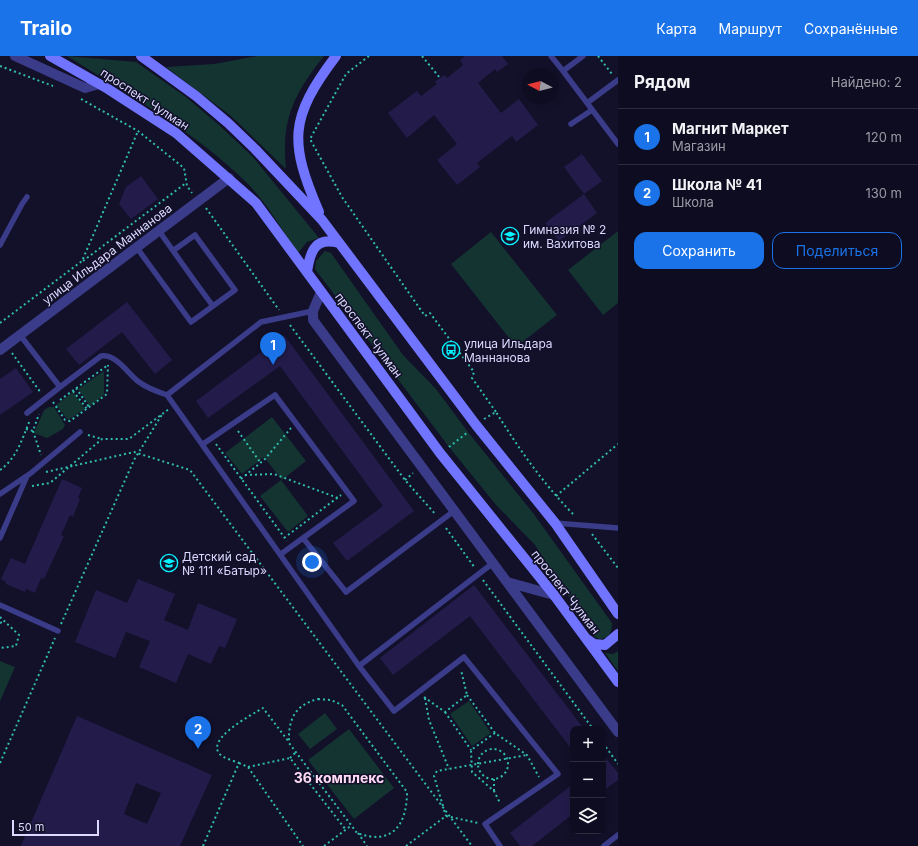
<!DOCTYPE html>
<html lang="ru">
<head>
<meta charset="utf-8">
<style>
  body { margin:0; font-family:Inter,sans-serif; background:#1c1a2d; color:#f1f3f6 }
  .controls { position:absolute; right:12px; bottom:12px; display:grid; overflow:hidden; border-radius:8px; box-shadow:0 2px 10px #0003 }
  .controls button { width:36px; height:36px; display:grid; place-items:center; padding:0; border:0; border-bottom:1px solid #2e2c3e; background:#0e0c20; color:#f1f3f6; font:20px sans-serif }
  .compass { position:absolute; left:522px; top:12px; width:36px; height:36px; border-radius:50%; background:#0e0c20; box-shadow:0 2px 10px #0003; rotate:277deg }
  .scale { position:absolute; left:12px; bottom:10px; width:87px; box-sizing:border-box; padding-left:4px; border:2px solid #dbd9ff; border-top:0; font-size:11px; line-height:14px; white-space:nowrap; color:#dbd9ff; -webkit-text-stroke:3px #13102a; paint-order:stroke }
  .you { position:absolute; left:312px; top:506px; width:14px; height:14px; margin:-10px; border:3px solid #fff; border-radius:50%; background:#1a73e8; box-shadow:0 0 0 6px #1a73e833 }
  .badge { display:grid; place-items:center; width:26px; height:26px; border-radius:50%; background:#1a73e8; color:#fff; font-size:13px; font-weight:700 }
  .pin { position:absolute; translate:-50% -33px; filter:drop-shadow(0 1px 2px #0008) }
  .pin::after { content:''; position:absolute; top:21px; width:14px; height:12px; background:inherit; clip-path:polygon(0 0,100% 0,50% 100%) }
  .list { margin:0; padding:0; list-style:none }
  h2 { display:flex; justify-content:space-between; align-items:center; height:52px; margin:0; padding:0 16px; font-size:17px }
  h2 small { font-size:13px; font-weight:400; color:#9b9ba5 }
  .list li { display:grid; grid-template-columns:26px 1fr auto; gap:12px; align-items:center; box-sizing:border-box; height:56px; padding:0 16px; border-top:1px solid #2e2c3e }
  .list b { display:block; font-size:15px; white-space:nowrap }
  .list p { margin:0; font-size:13px; white-space:nowrap; color:#9b9ba5 }
  .list em { font-size:13px; font-style:normal; color:#9b9ba5 }
  .actions { display:flex; gap:8px; padding:12px 16px }
  .actions a { flex:1; padding:9px 0; border:1px solid #1a73e8; border-radius:12px; text-align:center; font-size:14px; color:#1a73e8 }
  .actions .main { background:#1a73e8; color:#fff }
  .icon { flex:none; width:22px; height:22px; fill:none; stroke:currentColor; stroke-width:2; stroke-linecap:round; stroke-linejoin:round }
  .map { position:relative; flex:none; width:618px; height:790px; overflow:hidden }
  header { display:flex; align-items:center; gap:24px; box-sizing:border-box; height:56px; padding:0 20px; background:#1a73e8; color:#fff }
  header strong { font-size:19px }
  nav { display:flex; gap:22px; margin-inline-start:auto; font-size:14px }
  main { display:flex }
  aside { flex:1; background:#0e0c20 }
  .map>svg:first-child { display:block }
  .green { fill:#133431 }
  .building { fill:#231c4b; fill-rule:evenodd }
  .lines { fill:none; stroke-linecap:round; stroke-linejoin:round }
  .path { stroke:#2fbdad; stroke-width:2; stroke-dasharray:2 3; stroke-linecap:butt }
  .lane { stroke:#3b3c89; stroke-width:5.5 }
  .street { stroke:#3b3c89; stroke-width:10 }
  .secondary { stroke:#7074ff; stroke-width:10 }
  .labels { text-anchor:middle; dominant-baseline:central; stroke-width:3; stroke-linejoin:round; paint-order:stroke }
  .street-label { font-size:12px; fill:#dbd9ff; stroke:#13102a }
  .poi-label { font-size:12px; fill:#dbd9ff; stroke:#13102a; text-anchor:start }
  .quarter-label { font-size:14px; font-weight:bold; fill:#ffdbf4; stroke:#13102a }
</style>
</head>
<body>
<header>
<strong>Trailo</strong>
<nav><a>Карта</a><a>Маршрут</a><a>Сохранённые</a></nav>
</header>
<main>
<div class="map">
<svg width="618" height="790" viewBox="0 0 618 790">
  <rect width="100%" height="100%" fill="#13102a"/>
  <path class="green" d="M 67,0 L 136,6 L 186,41 L 219,69 L 253,101 L 319,182 L 307,186 L 298,197 C 282,174 268,149 248,128 C 196,76 129,39 67,0 Z
    M 258,0 L 324,0 C 294,38 281,63 286,113 L 231,60 L 166,11 L 214,8 Z
    M 618,175 L 618,247 L 603,259 L 568,214 Z
    M 491,176 L 557,259 L 516,291 L 451,208 Z
    M 325,195 L 331,197 L 403,299 L 436,333 L 468,376 L 533,457 L 612,567 C 612,576 610,582 599,583 L 595,581 L 535,489 L 497,450 L 449,391 L 315,213 L 316,205 Z
    M 104,315 L 104,339 L 90,350 L 78,333 Z
    M 73,336 L 85,353 L 68,364 L 56,349 Z
    M 49,351 L 54,351 L 65,369 L 63,373 L 47,382 L 34,377 L 44,354 Z
    M 272,361 L 306,405 L 282,424 L 264,401 L 242,418 L 225,397 Z
    M 281,424 L 308,460 L 288,476 L 260,440 Z
    M 618,595 L 618,615 L 605,597 L 613,598 Z
    M 0,605 L 15,611 L 0,645 Z
    M 469,645 L 491,677 L 472,690 L 450,658 Z
    M 325,657 L 337,673 L 310,693 L 298,678 Z
    M 349,673 L 394,732 L 354,763 L 308,704 Z"/>
  <path class="building" d="M 465,0 L 502,0 L 508,8 L 497,16 L 495,13 L 478,27 L 501,57 L 519,43 L 538,69 L 516,86 L 512,80 L 477,107 L 480,111 L 457,129 L 437,104 L 457,88 L 434,59 L 407,82 L 388,57 L 417,35 L 421,40 L 437,28 L 435,26 L 444,19 L 447,22 L 463,9 L 460,4 Z
    M 582,98 L 602,125 L 584,138 L 564,111 Z
    M 141,120 L 158,143 L 131,163 L 119,148 L 126,131 Z
    M 584,138 L 597,157 L 559,185 L 545,167 Z
    M 127,246 L 172,304 L 155,318 L 122,276 L 79,309 L 66,293 Z
    M 284,279 L 414,455 L 347,505 L 333,487 L 383,450 L 280,310 L 208,362 L 196,345 Z
    M 16,312 L 33,336 L 0,359 L 0,323 Z
    M 62,423 L 82,432 L 78,442 L 80,443 L 73,461 L 70,459 L 61,479 L 64,480 L 44,523 L 41,522 L 35,537 L 26,533 L 25,536 L 6,528 L 6,526 L 1,523 L 11,502 L 25,508 Z
    M 138,523 L 175,538 L 164,564 L 188,574 L 198,547 L 237,563 L 225,592 L 219,590 L 211,608 L 188,598 L 176,627 L 139,611 L 150,585 L 126,576 L 115,602 L 75,586 L 96,534 L 127,547 Z
    M 474,529 L 584,673 L 573,673 L 573,695 L 470,560 L 393,619 L 380,602 Z
    M 77,660 L 212,719 L 180,790 L 21,790 ZM 136,727 L 161,737 L 147,768 L 124,758 Z
    M 603,698 L 618,717 L 618,724 L 603,735 Z
    M 573,728 L 573,758 L 532,790 L 520,790 L 510,777 Z"/>
  <g class="lines">
    <path class="path" d="M 369,0 L 346,18 L 310,83 L 342,141 L 425,260 L 430,257 L 474,316 L 472,322 L 496,356
      M 422,0 L 440,22
      M 598,0 L 612,18
      M 0,10 L 53,30
      M 81,43 L 138,75 L 184,112 L 187,130 L 192,137
      M 206,152 L 279,254
      M 83,205 L 186,127
      M 0,267 L 82,205 L 138,75
      M 290,269 L 405,424 L 436,459
      M 12,297 L 41,337
      M 76,332 L 89,351
      M 73,335 L 87,353
      M 60,344 L 108,309
      M 53,346 L 65,364 L 70,365 L 107,338 L 108,309
      M 484,363 L 496,356 C 519,393 544,429 575,460
      M 26,373 L 33,375 L 39,358
      M 33,375 L 41,399
      M 238,375 L 260,406
      M 88,379 L 102,383
      M 216,388 L 287,485
      M 449,391 L 468,376
      M 0,414 C 17,402 22,383 30,364
      M 46,416 L 134,396 L 190,414 L 472,790
      M 245,419 L 274,418 L 338,442
      M 241,423 L 265,403 L 291,372
      M 405,424 L 413,417
      M 32,430 L 50,427 L 102,383 L 129,383 L 169,353
      M 556,440 L 618,388
      M 446,472 L 475,512
      M 592,478 L 618,512
      M 284,482 L 341,439
      M 483,524 L 593,673
      M 0,561 L 19,579 L 16,590 L 0,592
      M 0,567 L 4,565
      M 61,568 L 134,404 L 163,357
      M 467,639 L 495,677 L 527,699 L 539,721
      M 424,641 L 445,656 L 467,639 L 461,614
      M 425,642 L 429,664 L 449,713
      M 318,643 L 331,644 L 342,649 L 407,736 C 407,769 392,790 357,777 L 289,687 C 288,663 295,649 318,643 Z
      M 445,656 L 471,694
      M 495,677 L 471,694 L 472,716 L 494,735 L 500,747
      M 603,687 L 618,708
      M478 708a15 15 0 1 1 30 0a15 15 0 1 1-30 0Z
      M 290,702 L 296,696
      M 0,707 L 55,582
      M 239,707 L 248,711 L 303,790
      M 248,711 L 290,702 L 346,774
      M 494,735 L 494,723
      M 443,750 L 434,720 L 437,715 L 527,699
      M 444,754 L 446,760
      M 358,777 L 367,790
      M 203,790 L 239,707 C 234,705 227,703 222,700 C 201,685 253,658 263,652 L 289,686
      M 324,790 L 352,769
      M 406,790 L 446,760 L 478,767"/>
    <path class="lane" d="M 551,0 L 563,15 L 583,0
      M 563,15 L 618,88
      M 587,47 L 618,24
      M 571,68 L 592,54
      M 0,189 L 22,148 L 27,141
      M 137,192 L 191,266 L 213,250 C 194,225 177,200 159,175
      M 174,194 L 195,179 L 235,234 L 213,250
      M 313,255 L 261,266 L 167,339 L 359,610
      M 20,279 L 60,331 L 101,300 C 117,298 127,317 139,326 C 147,332 158,336 167,339
      M 27,357 L 60,331
      M 203,388 L 275,339 L 354,445 L 281,498
      M 0,438 L 31,417 L 80,376
      M 555,467 L 618,472
      M 0,482 L 27,420
      M 303,482 L 346,536 L 454,455
      M 493,507 L 359,610 L 394,655 L 464,601 L 558,718 L 485,768 L 500,790
      M 0,549 L 58,575
      M 604,790 L 618,779"/>
    <path class="street" d="M 15,0 L 85,32 L 99,28
      M 321,236 L 313,255 L 313,264 L 618,676
      M 0,294 L 229,122
      M 507,526 L 554,539"/>
    <path class="secondary" d="M 50,0 L 108,33 L 176,77 L 256,147 L 440,397 L 554,539 L 618,626
      M 141,0 L 196,40 L 228,67 L 255,93 L 322,164 L 476,369 L 555,467 L 618,558
      M 319,156 C 289,86 289,62 336,0
      M 307,216 C 310,196 315,180 339,187
      M 587,583 L 594,588 L 605,589 L 618,578"/>
  </g>
  <defs>
    <symbol id="school-ring" viewBox="-11 -11 22 22"><circle r="9.5" fill="#13102a" stroke="#05f4ff" stroke-width="1.5"/><path d="M0-5L7-2L0 1L-7-2ZM-4 1L0 2.5L4 1V4Q0 6-4 4Z" fill="#05f4ff"/></symbol>
    <symbol id="bus-ring" viewBox="-11 -11 22 22"><circle r="9.5" fill="#13102a" stroke="#05f4ff" stroke-width="1.5"/><path d="M-5-6H5V4H4V6H2V4H-2V6H-4V4H-5ZM-3.5-4V0h7V-4ZM-3.5 1.2v1.5H-2V1.2ZM2 1.2v1.5H3.5V1.2Z" fill="#05f4ff"/></symbol>
  </defs>
  <g fill-rule="evenodd">
    <use href="#school-ring" x="500" y="170" width="20" height="20"/>
    <use href="#bus-ring" x="441" y="284" width="20" height="20"/>
    <use href="#school-ring" x="159" y="497" width="20" height="20"/>
  </g>
  <g class="labels">
    <g class="street-label">
      <text transform="translate(145 43) rotate(33)">проспект Чулман</text>
      <text transform="translate(107 198) rotate(-37)">улица Ильдара Маннанова</text>
      <text transform="translate(369 279) rotate(53)">проспект Чулман</text>
      <text transform="translate(566 536) rotate(52)">проспект Чулман</text>
    </g>
    <g class="poi-label">
      <text x="523" y="173">Гимназия № 2<tspan x="523" dy="14">им. Вахитова</tspan></text>
      <text x="464" y="287">улица Ильдара<tspan x="464" dy="14">Маннанова</tspan></text>
      <text x="182" y="500">Детский сад<tspan x="182" dy="14">№ 111 «Батыр»</tspan></text>
    </g>
    <g class="quarter-label">
      <text x="339" y="721">36 комплекс</text>
    </g>
  </g>
</svg>
<div class="controls">
<button>+</button>
<button>−</button>
<button><svg class="icon" aria-label="layers" viewBox="0 0 24 24"><path d="M12 4l9 5-9 5-9-5zM3 14l9 5 9-5"/></svg></button>
</div>
<svg class="compass" viewBox="-18 -18 36 36"><path d="M0-13l5 13h-10z" fill="#e53935"/><path d="M0 13l5-13h-10z" fill="#9b9ba5"/></svg>
<div class="scale">50 m</div>
<div class="you"></div>
<div class="pin badge" style="left:273px;top:309px">1</div>
<div class="pin badge" style="left:198px;top:693px">2</div>
</div>
<aside>
<h2>Рядом<small>Найдено: 2</small></h2>
<ul class="list">
<li><span class="badge">1</span><div><b>Магнит Маркет</b><p>Магазин</p></div><em>120 m</em></li>
<li><span class="badge">2</span><div><b>Школа № 41</b><p>Школа</p></div><em>130 m</em></li>
</ul>
<div class="actions"><a class="main">Сохранить</a><a>Поделиться</a></div>
</aside>
</main>
</body>
</html>
